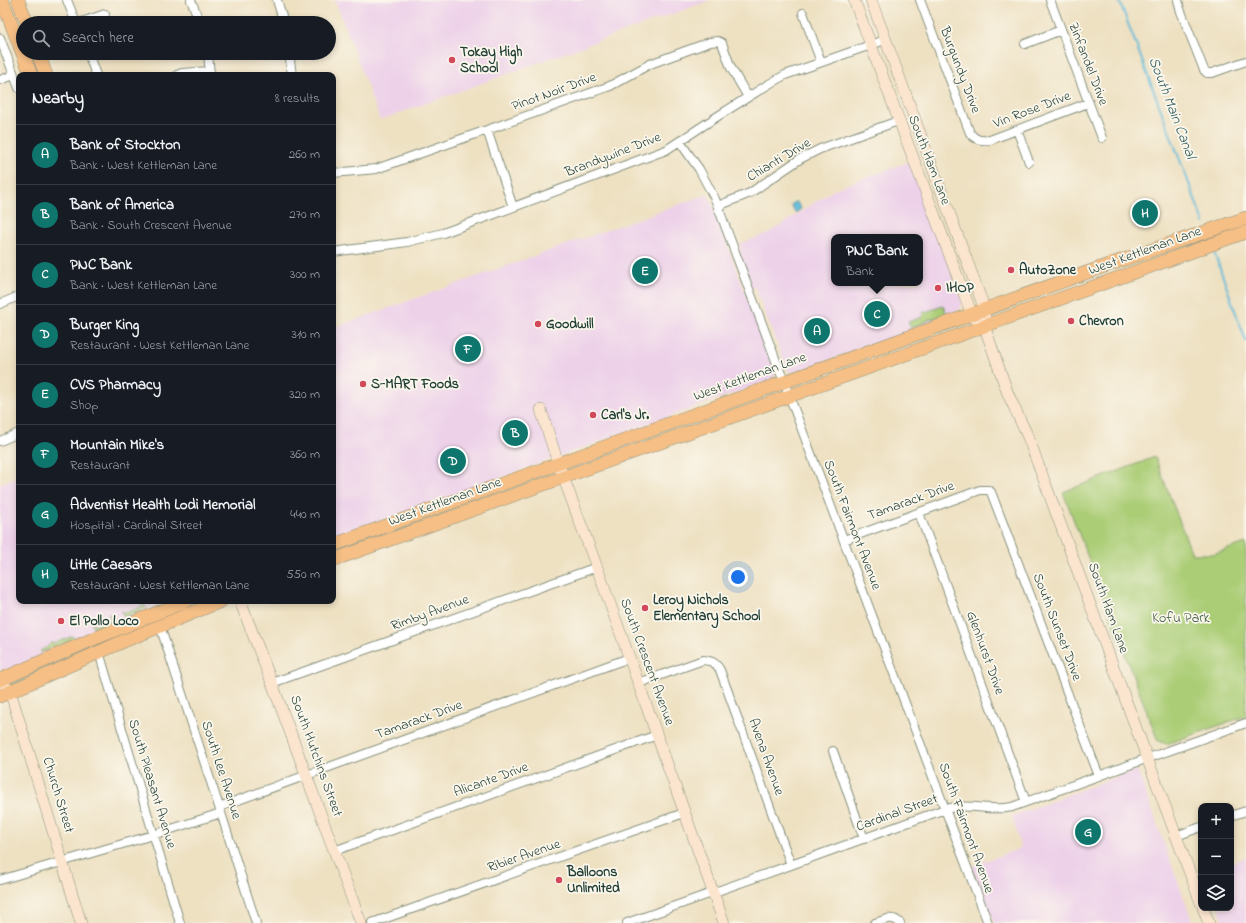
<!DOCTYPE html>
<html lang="en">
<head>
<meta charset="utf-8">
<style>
  body { margin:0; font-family:"Indie Flower",sans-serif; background:#242831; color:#f1f3f6 }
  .controls { position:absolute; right:12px; bottom:12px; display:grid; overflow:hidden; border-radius:8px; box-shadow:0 2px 6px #0003 }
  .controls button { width:36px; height:36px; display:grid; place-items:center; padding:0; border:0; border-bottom:1px solid #363941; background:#171b24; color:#f1f3f6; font:20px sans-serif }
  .you { position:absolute; left:738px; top:577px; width:14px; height:14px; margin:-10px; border:3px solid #fff; border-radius:50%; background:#1a73e8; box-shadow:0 0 0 6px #1a73e833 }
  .badge { display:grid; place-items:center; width:26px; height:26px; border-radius:50%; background:#0f766e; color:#fff; font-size:13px; font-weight:700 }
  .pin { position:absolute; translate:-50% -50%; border:2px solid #fff; box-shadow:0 1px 4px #0006 }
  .popup { position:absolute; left:831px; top:234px; width:92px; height:52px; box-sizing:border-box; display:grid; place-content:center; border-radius:8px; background:#171b24; filter:drop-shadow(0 1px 3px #0005); font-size:13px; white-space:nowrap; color:#9ea1a6 }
  .popup b { font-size:15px; color:#f1f3f6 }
  .popup::after { content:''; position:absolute; left:50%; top:100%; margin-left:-8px; border:8px solid transparent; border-top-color:#171b24 }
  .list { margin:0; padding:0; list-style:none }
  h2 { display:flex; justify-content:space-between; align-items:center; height:52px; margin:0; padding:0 16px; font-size:17px }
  h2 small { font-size:13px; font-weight:400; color:#9ea1a6 }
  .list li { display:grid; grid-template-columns:26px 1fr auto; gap:12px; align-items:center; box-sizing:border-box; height:60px; padding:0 16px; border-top:1px solid #363941 }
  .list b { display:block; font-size:15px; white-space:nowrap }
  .list p { margin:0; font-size:13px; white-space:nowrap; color:#9ea1a6 }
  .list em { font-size:13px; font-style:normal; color:#9ea1a6 }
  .icon { flex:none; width:22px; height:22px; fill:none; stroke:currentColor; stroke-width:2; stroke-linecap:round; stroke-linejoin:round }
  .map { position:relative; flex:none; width:1246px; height:923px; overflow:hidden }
  .search { position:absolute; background:#171b24; box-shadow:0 2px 6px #0003; left:16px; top:16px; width:320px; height:44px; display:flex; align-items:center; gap:10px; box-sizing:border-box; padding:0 14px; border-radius:22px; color:#9ea1a6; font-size:15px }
  .panel { position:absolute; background:#171b24; box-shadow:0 2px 6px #0003; left:16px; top:72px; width:320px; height:532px; border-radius:8px }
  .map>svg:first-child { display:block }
  .built { fill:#edd1e9; fill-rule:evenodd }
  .green { fill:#abcd76; stroke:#658555 }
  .water { fill:#5bb9d9; stroke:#3d7b86 }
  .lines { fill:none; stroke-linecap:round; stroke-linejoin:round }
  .stream { stroke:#5bb9d9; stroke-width:2 }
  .street-casing { stroke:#868f7b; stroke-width:10 }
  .secondary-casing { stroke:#868f7b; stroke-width:12 }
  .primary-casing { stroke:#868f7b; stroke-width:14 }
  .street { stroke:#fff; stroke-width:8 }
  .secondary { stroke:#fbe5cf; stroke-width:11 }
  .primary { stroke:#f5bf86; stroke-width:13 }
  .poi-dot { fill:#d1495b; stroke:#fbf7ec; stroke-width:1.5 }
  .labels { text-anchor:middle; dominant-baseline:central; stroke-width:3.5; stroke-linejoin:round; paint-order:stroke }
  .poi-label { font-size:14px; font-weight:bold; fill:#1f3d34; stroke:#fbf7ec; text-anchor:start }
  .street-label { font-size:14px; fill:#1f3d34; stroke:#fbf7ec }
  .park-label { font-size:14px; fill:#3b5a41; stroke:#fbf7ec }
  .water-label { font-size:15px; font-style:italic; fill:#2e5c5d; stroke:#fbf7ec }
</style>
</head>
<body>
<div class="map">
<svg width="1246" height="923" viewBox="0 0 1246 923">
  <rect width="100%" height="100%" fill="#fbf7ec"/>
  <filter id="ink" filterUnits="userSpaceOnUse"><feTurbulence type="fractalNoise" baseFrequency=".025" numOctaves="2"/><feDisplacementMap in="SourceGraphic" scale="8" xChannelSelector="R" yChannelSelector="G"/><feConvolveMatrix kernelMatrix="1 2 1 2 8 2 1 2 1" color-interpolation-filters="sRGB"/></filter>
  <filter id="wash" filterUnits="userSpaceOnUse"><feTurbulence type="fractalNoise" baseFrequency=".012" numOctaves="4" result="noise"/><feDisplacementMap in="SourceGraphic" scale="16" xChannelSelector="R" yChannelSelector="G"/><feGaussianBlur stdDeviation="0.9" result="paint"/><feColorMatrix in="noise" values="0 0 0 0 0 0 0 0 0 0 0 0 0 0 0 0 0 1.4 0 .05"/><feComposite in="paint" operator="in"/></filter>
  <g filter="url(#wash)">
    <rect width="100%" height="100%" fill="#eee1c2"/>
    <path class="built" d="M 335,0 L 711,0 L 380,120 Z
      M 911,161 L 962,302 L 959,309 L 952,316 L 795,372 L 788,371 L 785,365 L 755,287 L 749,289 L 735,251 L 741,249 L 739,244 L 769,233 L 835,189 ZM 834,237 L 920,237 L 920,283 L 834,283 Z
      M 708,194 L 774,368 L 775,376 L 771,380 L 333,538 L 333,328 Z
      M 19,476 L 19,601 L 168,601 L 8,670 L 3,670 L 0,669 L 0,484 Z
      M 1137,769 L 1193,923 L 994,923 L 972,866 L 1021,848 L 1012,816 Z
      M 1246,857 L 1246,923 L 1224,923 L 1219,908 L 1231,908 L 1231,863 Z"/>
    <path class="green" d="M 943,306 L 947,315 L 928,320 L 928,321 L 911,328 L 908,322 L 923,317 L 922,313 Z
      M 1155,457 L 1192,554 L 1213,554 L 1246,543 L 1246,716 L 1167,744 L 1158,741 L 1063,492 Z
      M 139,601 L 143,601 L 146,608 L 124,617 L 121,611 L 126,613 L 141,607 L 143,604 Z
      M 112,613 L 115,621 L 95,630 L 91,622 L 97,625 L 109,620 L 111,618 L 108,615 Z
      M 73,636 L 74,639 L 41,653 L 41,650 L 46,648 L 52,642 L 53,644 Z"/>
    <path class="water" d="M 796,201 L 801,209 L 795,213 L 791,205 Z"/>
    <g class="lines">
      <path class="stream" d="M 1119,0 L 1204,223
        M 1214,252 L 1246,341"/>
    </g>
  </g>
  <g filter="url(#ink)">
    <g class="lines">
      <defs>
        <path id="street" d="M 67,0 L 76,23
          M 191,0 L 200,23
          M 277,0 L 284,23
          M 920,0 L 970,133 C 975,140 981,141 990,140 L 1088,103
          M 1050,0 L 1102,138
          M 1178,0 L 1180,9 L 1204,70 L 1207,73 L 1212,73 L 1246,61
          M 803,13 L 821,62
          M 79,23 L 105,14
          M 0,38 L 19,88
          M 1025,44 L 1061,30
          M 88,53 L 96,75
          M 208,53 L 210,75
          M 289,53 L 292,75
          M 177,75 L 182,73 L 210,71
          M 0,80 L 14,75
          M 487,130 L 513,207
          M 1017,130 L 1029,162
          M 680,142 L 699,169 L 715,199 L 988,923
          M 333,173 L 376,169 L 487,130 L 610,86 L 650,64 L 710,42 L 718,41 L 722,43 L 731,68 L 748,97
          M 718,206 L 750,193 L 800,159 L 820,149 L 898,121
          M 333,252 L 407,242 L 443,233 L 484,218 L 666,150 L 718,116 L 769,84 L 785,75 L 885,40
          M 0,304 L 19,296
          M 0,441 L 19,433
          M 919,513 L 1026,802
          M 844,540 L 980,490 L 988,490 L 991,492 L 1099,776
          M 160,626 L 221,813 L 256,923
          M 99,652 L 180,923
          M 272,683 L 597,567
          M 639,683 L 703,660 C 712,661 715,662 720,670 L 791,865
          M 833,751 L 864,839
          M 219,807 L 629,658
          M 1231,816 L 1246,811
          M 1176,836 L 1201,827
          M 334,851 L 657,735
          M 0,880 L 153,835 L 221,813
          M 372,923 L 684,813
          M 627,923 L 791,865 L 945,809 C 969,802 990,812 1012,807 L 1246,723
          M 875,923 C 884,920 893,915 900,923"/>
        <path id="secondary" d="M 854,0 L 972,315 L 977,320
          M 871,0 L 985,310 L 984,325 L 1008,394 L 1028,437 L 1201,903
          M 541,410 L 558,463 L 599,573 L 724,923
          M 240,601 L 272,683 L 361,923
          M 0,680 L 10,691 L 81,923
          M 1203,908 L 1209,923"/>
        <path id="primary" d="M 2,0 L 31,75
          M 18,0 L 27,23
          M 38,53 L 46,75
          M 333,545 L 1108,265 L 1246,218
          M 333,560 L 1246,232
          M 0,680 L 91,640 L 186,601
          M 0,696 L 124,641 L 221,601"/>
      </defs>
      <use href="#street" class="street-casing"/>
      <use href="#secondary" class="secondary-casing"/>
      <use href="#primary" class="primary-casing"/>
      <use href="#street" class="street"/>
      <use href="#secondary" class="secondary"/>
      <use href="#primary" class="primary"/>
    </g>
  </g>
  <g class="poi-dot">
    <circle cx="452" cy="60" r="4"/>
    <circle cx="1011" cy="270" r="4"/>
    <circle cx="938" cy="288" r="4"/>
    <circle cx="1071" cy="321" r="4"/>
    <circle cx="538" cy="324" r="4"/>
    <circle cx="363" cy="384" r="4"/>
    <circle cx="593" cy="415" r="4"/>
    <circle cx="645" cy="608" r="4"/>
    <circle cx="61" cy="621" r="4"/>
    <circle cx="559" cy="880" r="4"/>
  </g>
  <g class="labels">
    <g class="poi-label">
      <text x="460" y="52">Tokay High<tspan x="460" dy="16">School</tspan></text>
      <text x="1019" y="270">AutoZone</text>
      <text x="946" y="288">IHOP</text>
      <text x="1079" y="321">Chevron</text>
      <text x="546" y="324">Goodwill</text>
      <text x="371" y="384">S-MART Foods</text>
      <text x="601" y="415">Carl's Jr.</text>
      <text x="653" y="600">Leroy Nichols<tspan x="653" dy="16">Elementary School</tspan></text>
      <text x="69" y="621">El Pollo Loco</text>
      <text x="567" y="872">Balloons<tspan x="567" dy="16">Unlimited</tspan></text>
    </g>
    <g class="street-label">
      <text transform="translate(1088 64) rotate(69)">Zinfandel Drive</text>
      <text transform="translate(960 70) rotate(69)">Burgundy Drive</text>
      <text transform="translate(554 92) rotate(-20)">Pinot Noir Drive</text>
      <text transform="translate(1032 110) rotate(-21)">Vin Rose Drive</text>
      <text transform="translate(613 155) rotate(-21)">Brandywine Drive</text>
      <text transform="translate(779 160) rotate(-31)">Chianti Drive</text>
      <text transform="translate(929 160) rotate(69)">South Ham Lane</text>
      <text transform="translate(1145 251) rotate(-20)">West Kettleman Lane</text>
      <text transform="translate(750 377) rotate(-20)">West Kettleman Lane</text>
      <text transform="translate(911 501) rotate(-20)">Tamarack Drive</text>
      <text transform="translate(445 502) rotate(-20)">West Kettleman Lane</text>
      <text transform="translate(852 525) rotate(69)">South Fairmont Avenue</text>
      <text transform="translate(1108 608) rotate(70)">South Ham Lane</text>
      <text transform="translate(430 613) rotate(-20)">Rimby Avenue</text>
      <text transform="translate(1057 627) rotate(69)">South Sunset Drive</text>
      <text transform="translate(985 653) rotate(70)">Glenhurst Drive</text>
      <text transform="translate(647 662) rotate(70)">South Crescent Avenue</text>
      <text transform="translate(419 720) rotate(-20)">Tamarack Drive</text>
      <text transform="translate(316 756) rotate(70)">South Hutchins Street</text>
      <text transform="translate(766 757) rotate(70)">Avena Avenue</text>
      <text transform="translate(221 770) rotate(72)">South Lee Avenue</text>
      <text transform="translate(491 780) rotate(-20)">Alicante Drive</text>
      <text transform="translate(152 784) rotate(73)">South Pleasant Avenue</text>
      <text transform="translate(58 795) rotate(73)">Church Street</text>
      <text transform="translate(897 813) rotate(-20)">Cardinal Street</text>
      <text transform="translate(966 828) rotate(70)">South Fairmont Avenue</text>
      <text transform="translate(524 856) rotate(-19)">Ribier Avenue</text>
    </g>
    <g class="park-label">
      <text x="1181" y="618">Kofu Park</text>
    </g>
    <g class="water-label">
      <text transform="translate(1172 108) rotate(69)">South Main Canal</text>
    </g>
  </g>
</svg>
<div class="controls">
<button>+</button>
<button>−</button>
<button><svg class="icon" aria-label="layers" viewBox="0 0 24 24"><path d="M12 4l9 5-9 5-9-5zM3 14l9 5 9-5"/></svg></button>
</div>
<div class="you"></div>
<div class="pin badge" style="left:817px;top:331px">A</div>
<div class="pin badge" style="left:515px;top:433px">B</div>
<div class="pin badge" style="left:877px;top:314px">C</div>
<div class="popup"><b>PNC Bank</b>Bank</div>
<div class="pin badge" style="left:453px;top:461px">D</div>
<div class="pin badge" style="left:645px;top:271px">E</div>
<div class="pin badge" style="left:468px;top:349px">F</div>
<div class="pin badge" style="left:1088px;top:832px">G</div>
<div class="pin badge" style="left:1145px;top:213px">H</div>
<div class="search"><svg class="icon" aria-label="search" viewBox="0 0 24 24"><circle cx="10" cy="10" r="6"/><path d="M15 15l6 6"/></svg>Search here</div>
<section class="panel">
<h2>Nearby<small>8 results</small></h2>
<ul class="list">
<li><span class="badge">A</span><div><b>Bank of Stockton</b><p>Bank · West Kettleman Lane</p></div><em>260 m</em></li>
<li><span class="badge">B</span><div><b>Bank of America</b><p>Bank · South Crescent Avenue</p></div><em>270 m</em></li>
<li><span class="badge">C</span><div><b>PNC Bank</b><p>Bank · West Kettleman Lane</p></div><em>300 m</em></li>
<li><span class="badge">D</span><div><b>Burger King</b><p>Restaurant · West Kettleman Lane</p></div><em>310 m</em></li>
<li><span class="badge">E</span><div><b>CVS Pharmacy</b><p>Shop</p></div><em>320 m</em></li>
<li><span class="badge">F</span><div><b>Mountain Mike's</b><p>Restaurant</p></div><em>360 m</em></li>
<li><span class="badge">G</span><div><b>Adventist Health Lodi Memorial</b><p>Hospital · Cardinal Street</p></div><em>440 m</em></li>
<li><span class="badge">H</span><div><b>Little Caesars</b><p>Restaurant · West Kettleman Lane</p></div><em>550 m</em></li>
</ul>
</section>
</div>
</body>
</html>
